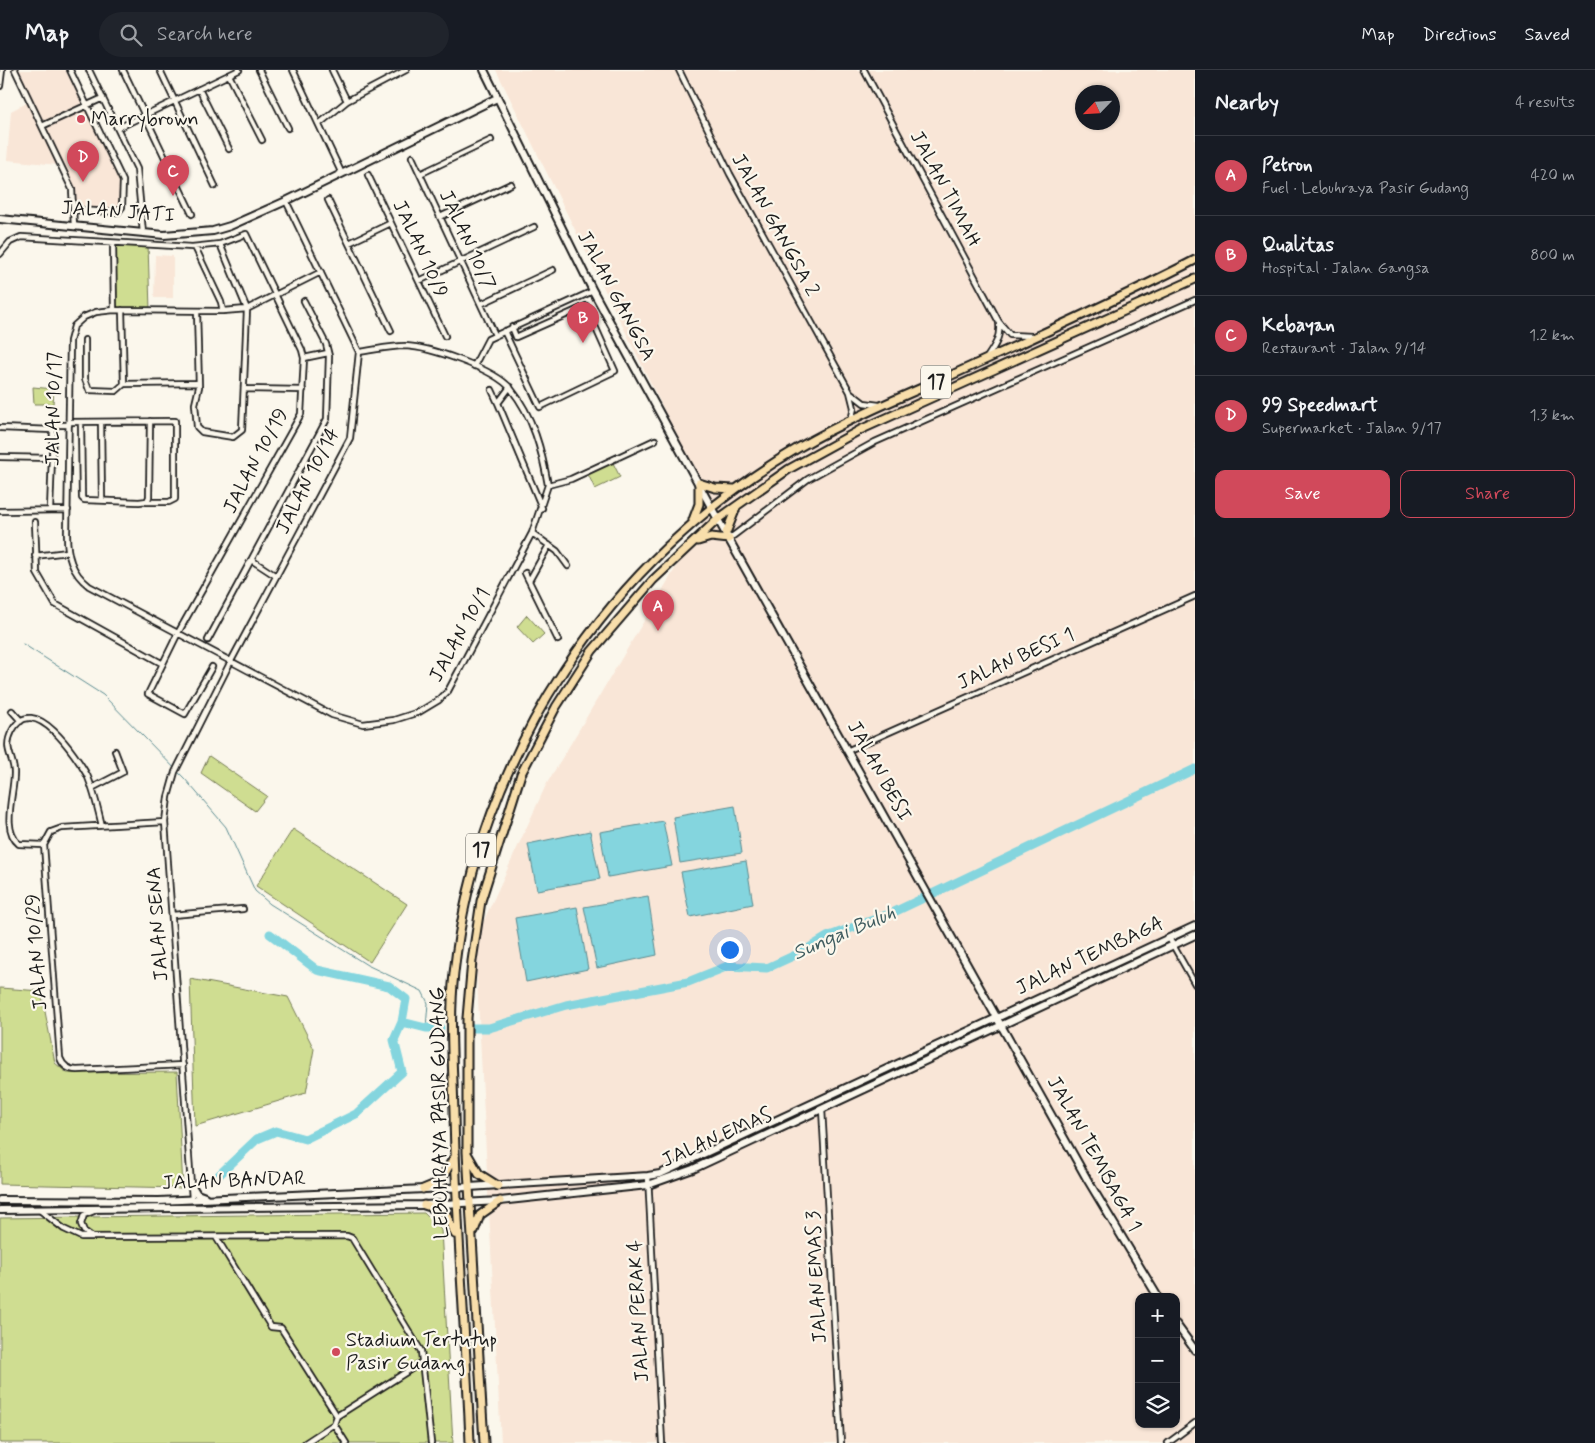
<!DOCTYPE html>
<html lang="en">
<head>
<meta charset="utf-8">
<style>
  body { margin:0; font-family:Mynerve,sans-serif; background:#20242c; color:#f1f3f6 }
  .controls { position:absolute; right:15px; bottom:15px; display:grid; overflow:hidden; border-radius:10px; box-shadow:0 1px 4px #0004 }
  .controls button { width:45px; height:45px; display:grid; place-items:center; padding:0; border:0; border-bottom:1px solid #363941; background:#171b24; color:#f1f3f6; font:25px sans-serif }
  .compass { position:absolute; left:1075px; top:15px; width:45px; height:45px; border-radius:50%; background:#171b24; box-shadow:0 1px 4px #0004; rotate:245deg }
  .you { position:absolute; left:729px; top:879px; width:18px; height:18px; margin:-12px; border:4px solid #fff; border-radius:50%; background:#1a73e8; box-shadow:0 0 0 8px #1a73e833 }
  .badge { display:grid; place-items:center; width:32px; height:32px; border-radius:50%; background:#d1495b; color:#fff; font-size:16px; font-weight:700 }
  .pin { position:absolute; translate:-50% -41px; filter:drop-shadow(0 1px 2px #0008) }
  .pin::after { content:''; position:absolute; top:26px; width:18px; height:15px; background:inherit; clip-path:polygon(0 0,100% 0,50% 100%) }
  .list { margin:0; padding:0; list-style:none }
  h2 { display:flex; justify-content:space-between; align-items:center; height:65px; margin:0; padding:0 20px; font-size:21px }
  h2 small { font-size:16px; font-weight:400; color:#9ea1a6 }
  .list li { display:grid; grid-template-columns:32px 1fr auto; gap:15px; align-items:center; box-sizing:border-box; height:80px; padding:0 20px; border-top:1px solid #363941 }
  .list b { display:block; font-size:19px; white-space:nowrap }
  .list p { margin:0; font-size:16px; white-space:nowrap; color:#9ea1a6 }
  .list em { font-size:16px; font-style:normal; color:#9ea1a6 }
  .actions { display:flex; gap:10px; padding:15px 20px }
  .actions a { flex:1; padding:11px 0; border:1px solid #d1495b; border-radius:10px; text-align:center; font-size:18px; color:#d1495b }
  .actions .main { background:#d1495b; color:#fff }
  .icon { flex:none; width:28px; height:28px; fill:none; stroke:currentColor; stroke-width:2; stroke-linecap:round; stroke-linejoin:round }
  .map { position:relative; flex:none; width:1195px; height:1373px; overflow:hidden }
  header { display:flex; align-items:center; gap:30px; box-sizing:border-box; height:70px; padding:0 25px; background:#171b24; border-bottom:1px solid #363941 }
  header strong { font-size:24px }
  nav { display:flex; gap:28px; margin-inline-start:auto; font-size:18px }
  .search { width:350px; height:45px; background:#20242c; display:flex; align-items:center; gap:12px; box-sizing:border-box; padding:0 18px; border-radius:28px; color:#9ea1a6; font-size:19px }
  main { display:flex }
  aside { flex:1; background:#171b24 }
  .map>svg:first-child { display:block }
  .built { fill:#f9e6d7; fill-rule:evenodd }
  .green { fill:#cfdd91; stroke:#767c56 }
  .water { fill:#84d5de; stroke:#5a8b90 }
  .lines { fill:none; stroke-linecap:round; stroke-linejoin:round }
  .stream { stroke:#5a8b90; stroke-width:1 }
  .river { stroke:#84d5de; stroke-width:9 }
  .street-casing { stroke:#1c1c1c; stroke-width:8 }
  .secondary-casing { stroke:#1c1c1c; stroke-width:10 }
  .primary-casing { stroke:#1c1c1c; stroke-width:11 }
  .street { stroke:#fbf7ec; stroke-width:4.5 }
  .secondary { stroke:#fbf7ec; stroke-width:6 }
  .primary { stroke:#f8deab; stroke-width:7 }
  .poi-dot { fill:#d1495b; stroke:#fbf7ec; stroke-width:2 }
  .labels { text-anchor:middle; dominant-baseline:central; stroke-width:4.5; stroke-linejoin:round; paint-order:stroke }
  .shield { fill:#fbf7ec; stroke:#5f5e5a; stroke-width:1 }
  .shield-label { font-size:19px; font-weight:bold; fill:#1c1c1c }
  .poi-label { font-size:20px; fill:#1c1c1c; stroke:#fbf7ec; text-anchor:start }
  .street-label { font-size:20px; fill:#1c1c1c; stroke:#fbf7ec }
  .water-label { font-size:21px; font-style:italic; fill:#405d60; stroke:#fbf7ec }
</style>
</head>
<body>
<header>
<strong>Map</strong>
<div class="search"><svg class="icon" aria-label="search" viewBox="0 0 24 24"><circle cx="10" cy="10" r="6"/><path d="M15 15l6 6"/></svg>Search here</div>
<nav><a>Map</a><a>Directions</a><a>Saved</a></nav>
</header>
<main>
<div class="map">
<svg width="1195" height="1373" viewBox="0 0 1195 1373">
  <rect width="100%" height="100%" fill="#fbf7ec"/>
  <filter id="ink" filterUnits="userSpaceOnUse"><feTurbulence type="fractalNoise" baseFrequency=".02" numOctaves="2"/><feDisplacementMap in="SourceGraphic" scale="10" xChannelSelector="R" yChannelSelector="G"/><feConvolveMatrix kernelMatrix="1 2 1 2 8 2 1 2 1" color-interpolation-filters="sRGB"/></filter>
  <g filter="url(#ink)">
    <path class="built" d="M 13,0 L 72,0 L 126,111 L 121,142 L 72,142 L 70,121 L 58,95 L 7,90 L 11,41 L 28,32 Z
      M 496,0 L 1195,0 L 1195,1373 L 501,1373 L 475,870 L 546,715 L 712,437 ZM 1082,22 L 1112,22 L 1112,52 L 1082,52 ZM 1139,1227 L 1176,1227 L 1176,1354 L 1139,1354 Z
      M 155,185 L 173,186 L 173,228 L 154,228 Z"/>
    <path class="green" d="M 113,173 L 148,174 L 150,241 L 114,240 Z
      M 33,317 L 54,319 L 53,334 L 34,334 Z
      M 612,391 L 620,407 L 595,419 L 587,402 Z
      M 527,545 L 544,564 L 533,574 L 517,557 Z
      M 209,686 L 267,726 L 255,741 L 201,703 Z
      M 293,759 L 407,834 L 370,892 L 256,816 Z
      M 190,909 L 288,927 L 314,979 L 306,1023 L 195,1056 Z
      M 0,918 L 41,921 L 55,993 L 67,1003 L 177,1002 L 183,1118 L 0,1114 Z
      M 424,1143 L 441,1160 L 453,1373 L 0,1373 L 0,1148 Z"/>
    <path class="water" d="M 735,736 L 742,783 L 680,793 L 673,747 Z
      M 663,751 L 672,796 L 608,807 L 600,762 Z
      M 590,761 L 600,809 L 537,820 L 528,774 Z
      M 746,791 L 753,834 L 690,847 L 681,802 Z
      M 648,826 L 657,885 L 597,898 L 584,837 Z
      M 577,837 L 588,899 L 526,912 L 515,848 Z"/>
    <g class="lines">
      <path class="stream" d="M 23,574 L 103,625 L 185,709 L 226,757 L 255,821 L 270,834 L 367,895 L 422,921 L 428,933 L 426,958"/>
      <path class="river" d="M 270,864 L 317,900 L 389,916 L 406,929 L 402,952
        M 473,958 L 489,958 L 566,935 L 688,912 L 728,896 L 767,898 L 804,881 L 827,867 L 892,843 L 1195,699
        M 219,1105 L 257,1069 L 276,1061 L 305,1069 L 356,1044 L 402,1002 L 394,970 L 402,952 L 426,958 L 440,958"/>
      <defs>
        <path id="street" d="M 15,0 L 72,119 L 74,156
          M 70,0 L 123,111 L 122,137 L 118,142 L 74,140
          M 89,0 L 137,99 L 143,163
          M 123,0 L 192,144
          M 160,0 L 215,116
          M 259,0 L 288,58
          M 293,0 L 342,104
          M 332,0 L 347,31
          M 679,0 L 730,104 L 850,322 L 854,338 L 851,350
          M 864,0 L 999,252 L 1010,265 L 1032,266
          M 229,5 L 262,70
          M 0,16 L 2,0
          M 199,19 L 229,79
          M 319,54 L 347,31 L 406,0
          M 42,56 L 103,28
          M 118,58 L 239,0
          M 412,87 L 495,265
          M 420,104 L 491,70
          M 368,105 L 445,266
          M 328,130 L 391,261
          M 440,147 L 511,114
          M 113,173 L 114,240
          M 349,173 L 391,153
          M 195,177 L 221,232 L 223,241
          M 0,184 L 10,172 L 21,167 L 192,177 L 220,174 L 246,164 L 302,280 L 304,288 L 301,344 L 178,563 L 148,624 L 185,644 L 212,597
          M 321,202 L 247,239 L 223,241 L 114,240 L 96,242 L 84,247 L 74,256 L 70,271 L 67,464 C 67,485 71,502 89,516 L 332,645 L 363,654 L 394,650 L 419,642 L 439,630 L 448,621 L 532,463 L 548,415 L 571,409 L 655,370
          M 419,211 L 534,157
          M 481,234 L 553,200
          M 122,240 L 124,314
          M 197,241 L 199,317 L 195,334 L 197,357 L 202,362 L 233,367 L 242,360 L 247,239 L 220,174
          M 504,261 L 540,337 L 615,301 L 586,236 L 516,267 L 512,257
          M 85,270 L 85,309 L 89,320 L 116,321 L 124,314 L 199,313
          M 359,282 C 374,280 390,276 405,276 C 430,277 495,299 511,319 C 533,346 542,381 548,415
          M 304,288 L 328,283
          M 986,289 C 994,277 1001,268 999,253
          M 474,296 L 488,269 L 593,221
          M 510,317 L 498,333 L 542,438
          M 244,319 L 303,320
          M 492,320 L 498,333
          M 851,323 L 864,333 L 879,335
          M 69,352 L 175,351 L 175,429 L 169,432 L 146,432
          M 81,352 L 82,428 L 84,430 L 139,432 L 147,431 L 149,427 L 150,351
          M 101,352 L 102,430
          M 0,358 L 53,360 L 56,355 L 69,355
          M 0,387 L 52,388
          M 50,440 L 53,360
          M 0,441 L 68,440
          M 35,452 L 37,503 L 55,534 L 163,594
          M 532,463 L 557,481 L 568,496
          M 729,469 L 808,409 L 875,372 L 1195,230
          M 35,486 L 68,482
          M 253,491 L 276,506
          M 525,503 L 558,570
          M 529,511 L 549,475
          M 208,570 L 327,349 L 329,286 L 326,274 L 304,231
          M 12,641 L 21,651
          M 849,680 L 1195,526
          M 92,718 L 123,702 L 115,681
          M 165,752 L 62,758 L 51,762 L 44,775 L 60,988 C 63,996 69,1000 77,1000 L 183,995
          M 44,775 L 19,774 C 1,760 14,724 14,704 C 15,688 2,680 12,661 C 33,620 77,687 87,705 C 94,721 98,739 102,756
          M 172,845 L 243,839
          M 1169,868 L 1195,914
          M 822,1039 L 841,1373
          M 648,1106 L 662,1373
          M 192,1129 L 165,752 L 168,727 L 175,702 L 231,591 L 350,368 L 359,282 L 286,131
          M 41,1141 L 64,1159 L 81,1167 L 347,1166 L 352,1168 L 421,1281 L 431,1373
          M 91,1166 L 84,1161 L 81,1154 L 84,1145 L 94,1141
          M 216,1167 L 271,1257 L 281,1258 L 337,1346 L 334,1354 L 346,1373
          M 337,1346 L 422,1292
          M 305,1373 L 334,1354
          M 1168,1373 L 1195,1353"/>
        <path id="secondary" d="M 484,0 L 593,221 L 727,466 L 1087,1109 L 1158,1227
          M 0,149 L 164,165 L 213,161 L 230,156 L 286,131 L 497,28
          M 192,1116 L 197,1124 L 205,1127
          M 0,1130 L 159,1131 L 469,1117 L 648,1106 L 660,1104 L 1195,856
          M 0,1140 L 424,1135 L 500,1131 L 648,1115 L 693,1099 L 1195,865
          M 1176,1254 L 1195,1280"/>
        <path id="primary" d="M 693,450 L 699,434 L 699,413 L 715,418 L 734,419
          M 726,463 L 736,438
          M 698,471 L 711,467 L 729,469
          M 468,1085 L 479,1104 L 498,1116
          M 423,1119 L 440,1112 L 453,1089
          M 424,1135 L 445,1142 L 455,1164
          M 474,1161 L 480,1145 L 500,1131
          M 470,1373 C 466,1263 456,1154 454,1044 C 453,997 449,950 454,903 C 478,684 609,489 798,378 C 848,349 901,327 954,304 C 1035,267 1116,231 1195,190
          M 484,1373 L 467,1082 L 467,948 L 472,891 L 481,831 L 521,704 L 556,637 L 592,581 L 653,510 L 718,449 L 789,399 L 860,360 L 1195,209"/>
      </defs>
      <use href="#street" class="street-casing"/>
      <use href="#secondary" class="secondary-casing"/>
      <use href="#primary" class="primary-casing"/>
      <use href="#street" class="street"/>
      <use href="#secondary" class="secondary"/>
      <use href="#primary" class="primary"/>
    </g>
  </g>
  <g class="poi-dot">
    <circle cx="81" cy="49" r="5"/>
    <circle cx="336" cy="1282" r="5"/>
  </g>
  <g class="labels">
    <g class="shield">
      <rect x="921" y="295.5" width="30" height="33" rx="4"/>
      <rect x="466" y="763.5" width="30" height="33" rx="4"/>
    </g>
    <g class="shield-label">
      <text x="936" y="312">17</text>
      <text x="481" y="780">17</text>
    </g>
    <g class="poi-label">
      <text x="91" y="49">Marrybrown</text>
      <text x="346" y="1270">Stadium Tertutup<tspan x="346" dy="23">Pasir Gudang</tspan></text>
    </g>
    <g class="street-label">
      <text transform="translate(945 119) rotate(62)">JALAN TIMAH</text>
      <text transform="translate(118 142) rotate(4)">JALAN JATI</text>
      <text transform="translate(775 155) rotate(61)">JALAN GANGSA 2</text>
      <text transform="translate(467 170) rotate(65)">JALAN 10/7</text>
      <text transform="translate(420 179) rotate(65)">JALAN 10/9</text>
      <text transform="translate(616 226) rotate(62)">JALAN GANGSA</text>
      <text transform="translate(54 339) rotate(-89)">JALAN 10/17</text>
      <text transform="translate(256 391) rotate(-62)">JALAN 10/19</text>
      <text transform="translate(308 411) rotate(-63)">JALAN 10/14</text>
      <text transform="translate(460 565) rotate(-61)">JALAN 10/1</text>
      <text transform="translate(1016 589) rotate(-24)">JALAN BESI 1</text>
      <text transform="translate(879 701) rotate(61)">JALAN BESI</text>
      <text transform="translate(158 854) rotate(-94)">JALAN SENA</text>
      <text transform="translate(37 882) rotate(-94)">JALAN 10/29</text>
      <text transform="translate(1090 886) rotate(-25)">JALAN TEMBAGA</text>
      <text transform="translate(440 1043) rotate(-91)">LEBUHRAYA PASIR GUDANG</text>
      <text transform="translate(717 1068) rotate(-24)">JALAN EMAS</text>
      <text transform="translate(1094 1084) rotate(61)">JALAN TEMBAGA 1</text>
      <text transform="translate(234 1111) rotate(-2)">JALAN BANDAR</text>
      <text transform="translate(817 1207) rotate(-93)">JALAN EMAS 3</text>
      <text transform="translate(639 1241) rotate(-93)">JALAN PERAK 4</text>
    </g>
    <g class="water-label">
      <text transform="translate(844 863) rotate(-23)">Sungai Buluh</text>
    </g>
  </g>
</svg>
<div class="controls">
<button>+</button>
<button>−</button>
<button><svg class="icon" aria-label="layers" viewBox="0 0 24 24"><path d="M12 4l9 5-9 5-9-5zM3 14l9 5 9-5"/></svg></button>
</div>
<svg class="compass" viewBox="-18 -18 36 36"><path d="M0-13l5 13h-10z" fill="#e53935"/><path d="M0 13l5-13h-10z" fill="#9ea1a6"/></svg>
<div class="you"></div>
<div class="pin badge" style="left:658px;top:561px">A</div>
<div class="pin badge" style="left:583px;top:273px">B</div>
<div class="pin badge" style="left:173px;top:126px">C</div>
<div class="pin badge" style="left:83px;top:112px">D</div>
</div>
<aside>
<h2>Nearby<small>4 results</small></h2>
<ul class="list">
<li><span class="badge">A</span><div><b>Petron</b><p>Fuel · Lebuhraya Pasir Gudang</p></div><em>420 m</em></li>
<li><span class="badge">B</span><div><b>Qualitas</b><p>Hospital · Jalan Gangsa</p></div><em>800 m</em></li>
<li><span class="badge">C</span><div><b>Kebayan</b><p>Restaurant · Jalan 9/14</p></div><em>1.2 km</em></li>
<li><span class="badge">D</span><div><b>99 Speedmart</b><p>Supermarket · Jalan 9/17</p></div><em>1.3 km</em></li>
</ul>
<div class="actions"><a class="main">Save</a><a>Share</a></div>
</aside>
</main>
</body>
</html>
